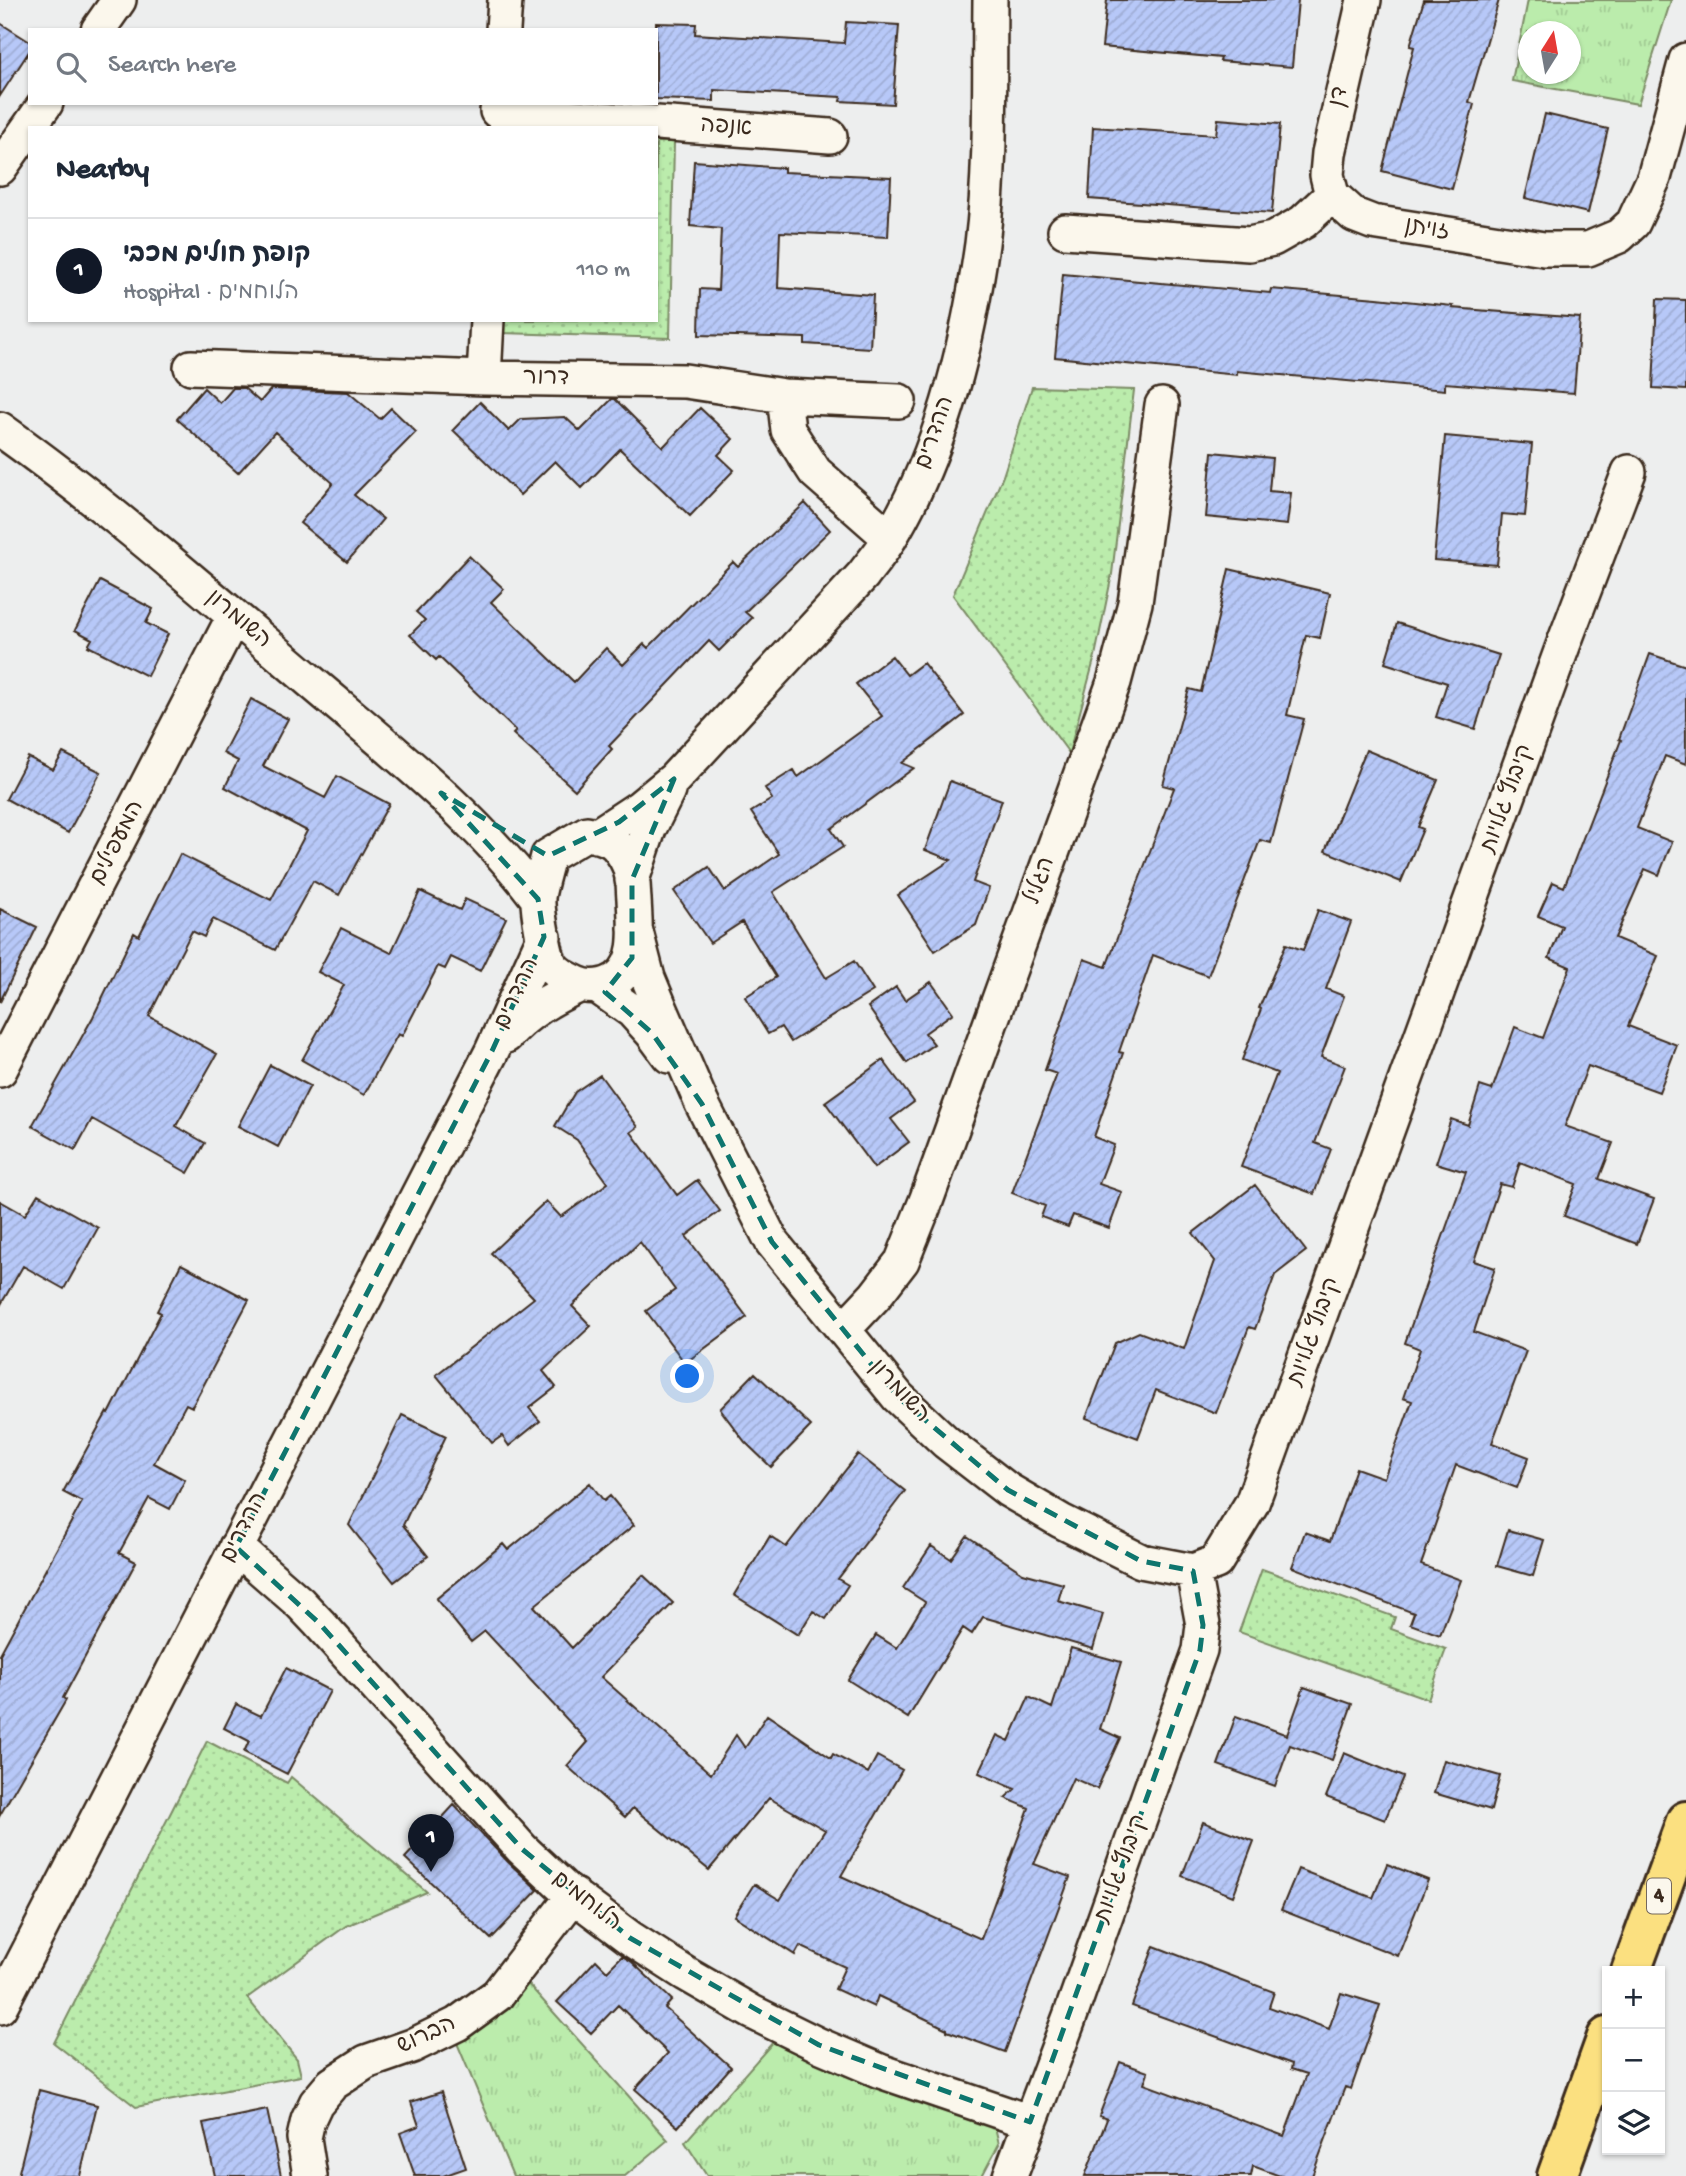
<!DOCTYPE html>
<html lang="en">
<head>
<meta charset="utf-8">
<style>
  body { margin:0; font-family:"Gochi Hand","Playpen Sans Hebrew",sans-serif; background:#f2f2f3; color:#1f2937 }
  .controls { position:absolute; right:21px; bottom:21px; display:grid; overflow:hidden; border-radius:0px; box-shadow:0 2px 5px #0004 }
  .controls button { width:63px; height:63px; display:grid; place-items:center; padding:0; border:0; border-bottom:2px solid #e0e1e3; background:#fff; color:#1f2937; font:35px sans-serif }
  .compass { position:absolute; left:1518px; top:21px; width:63px; height:63px; border-radius:50%; background:#fff; box-shadow:0 2px 5px #0004; rotate:11deg }
  .you { position:absolute; left:688px; top:1377px; width:24px; height:24px; margin:-18px; border:5px solid #fff; border-radius:50%; background:#1a73e8; box-shadow:0 0 0 10px #1a73e833 }
  .badge { display:grid; place-items:center; width:46px; height:46px; border-radius:50%; background:#111827; color:#fff; font-size:23px; font-weight:700 }
  .pin { position:absolute; translate:-50% -58px; filter:drop-shadow(0 2px 4px #0008) }
  .pin::after { content:''; position:absolute; top:37px; width:24px; height:21px; background:inherit; clip-path:polygon(0 0,100% 0,50% 100%) }
  .list { margin:0; padding:0; list-style:none }
  h2 { display:flex; justify-content:space-between; align-items:center; height:91px; margin:0; padding:0 28px; font-size:30px }
  h2 small { font-size:23px; font-weight:400; color:#747a83 }
  .list li { display:grid; grid-template-columns:46px 1fr auto; gap:21px; align-items:center; box-sizing:border-box; height:105px; padding:0 28px; border-top:2px solid #e0e1e3 }
  .list b { display:block; font-size:26px; white-space:nowrap }
  .list p { margin:0; font-size:23px; white-space:nowrap; color:#747a83 }
  .list em { font-size:23px; font-style:normal; color:#747a83 }
  .icon { flex:none; width:38px; height:38px; fill:none; stroke:currentColor; stroke-width:2; stroke-linecap:round; stroke-linejoin:round }
  .map { position:relative; flex:none; width:1686px; height:2176px; overflow:hidden }
  .search { position:absolute; background:#fff; box-shadow:0 2px 5px #0004; left:28px; top:28px; width:630px; height:77px; display:flex; align-items:center; gap:18px; box-sizing:border-box; padding:0 24px; border-radius:0px; color:#747a83; font-size:26px }
  .panel { position:absolute; background:#fff; box-shadow:0 2px 5px #0004; left:28px; top:126px; width:630px; height:196px; border-radius:0px }
  .map>svg:first-child { display:block }
  .grass { fill:url(#grass-tufts); stroke:#7b8b65; stroke-width:2; fill-rule:evenodd }
  .park { fill:url(#park-dots); stroke:#7b8b65; stroke-width:2 }
  .building { fill:url(#building-hatch); stroke:#3b2a1e; stroke-width:2 }
  .lines { fill:none; stroke-linecap:round; stroke-linejoin:round }
  .minor-casing { stroke:#3b2a1e; stroke-width:38 }
  .highway-casing { stroke:#3b2a1e; stroke-width:44 }
  .minor { stroke:#fbf7ec; stroke-width:33 }
  .highway { stroke:#fbe080; stroke-width:38 }
  .marked { fill:none; stroke:#0f766e; stroke-width:5; stroke-dasharray:14 9; stroke-linejoin:round }
  .labels { text-anchor:middle; dominant-baseline:central; stroke-width:5; stroke-linejoin:round; paint-order:stroke }
  .shield { fill:#fbf7ec; stroke:#75685c; stroke-width:2 }
  .shield-label { font-size:21px; font-weight:bold; fill:#3b2a1e }
  .street-label { font-size:23px; fill:#3b2a1e; stroke:#fbf7ec }
</style>
</head>
<body>
<div class="map">
<svg width="1686" height="2176" viewBox="0 0 1686 2176">
  <defs>
    <pattern id="grass-tufts" width="24" height="20" patternUnits="userSpaceOnUse" patternTransform="scale(1.75)"><rect width="24" height="20" fill="#bbecac"/><path d="M3 7l-1-3M5 7V3M7 7l1-3M15 17l-1-3M17 17v-4M19 17l1-3" fill="none" stroke="#a2cb94"/></pattern>
    <pattern id="park-dots" width="8" height="8" patternUnits="userSpaceOnUse" patternTransform="scale(1.75)"><rect width="8" height="8" fill="#bbecac"/><path d="M2 2h.1M6 6h.1" fill="none" stroke="#a2cb94" stroke-width="1.8" stroke-linecap="round"/></pattern>
    <pattern id="building-hatch" width="6" height="6" patternUnits="userSpaceOnUse" patternTransform="scale(1.75)"><rect width="6" height="6" fill="#b7c8f8"/><path d="M-1 1l2-2M0 6l6-6M5 7l2-2" fill="none" stroke="#9eacd4"/></pattern>
  </defs>
  <rect width="100%" height="100%" fill="#edeeee"/>
  <filter id="ink" filterUnits="userSpaceOnUse"><feTurbulence type="fractalNoise" baseFrequency=".0143" numOctaves="2"/><feDisplacementMap in="SourceGraphic" scale="14" xChannelSelector="R" yChannelSelector="G"/><feConvolveMatrix kernelMatrix="1 2 1 2 8 2 1 2 1" color-interpolation-filters="sRGB"/></filter>
  <g filter="url(#ink)">
    <path class="grass" d="M 1528,0 L 1671,0 L 1638,104 L 1512,81 ZM 1528,32 L 1570,32 L 1570,74 L 1528,74 Z
      M 521,1976 L 668,2140 L 625,2176 L 513,2176 L 449,2024 Z
      M 782,2032 L 995,2127 L 999,2144 L 982,2176 L 707,2176 L 685,2142 Z"/>
    <path class="park" d="M 656,142 L 674,142 L 670,338 L 502,333 L 502,320 L 656,320 Z
      M 1032,387 L 1134,390 L 1112,574 L 1095,656 L 1069,753 L 953,595 L 1003,476 Z
      M 1262,1569 L 1395,1617 L 1391,1629 L 1446,1649 L 1428,1699 L 1239,1632 Z
      M 207,1741 L 287,1783 L 291,1777 L 427,1892 L 346,1926 L 247,1998 L 297,2059 L 301,2076 L 136,2107 L 54,2043 Z"/>
    <path class="building" d="M 1107,0 L 1298,0 L 1292,67 L 1220,61 L 1221,58 L 1102,47 Z
      M 1424,0 L 1499,0 L 1469,102 L 1474,104 L 1452,189 L 1382,171 L 1414,47 L 1410,46 Z
      M 846,22 L 899,25 L 893,104 L 840,101 L 841,97 L 714,90 L 714,101 L 656,99 L 656,23 L 696,24 L 695,34 L 844,43 Z
      M 0,23 L 30,42 L 30,50 L 0,96 Z
      M 1545,114 L 1608,129 L 1588,213 L 1525,198 Z
      M 1218,119 L 1280,124 L 1272,213 L 1089,199 L 1093,127 L 1216,135 Z
      M 694,161 L 784,168 L 784,172 L 891,177 L 888,237 L 780,232 L 778,288 L 873,295 L 870,348 L 805,344 L 805,338 L 699,335 L 700,289 L 718,290 L 721,229 L 690,226 Z
      M 1063,274 L 1270,293 L 1271,289 L 1377,298 L 1453,306 L 1452,308 L 1580,318 L 1574,393 L 1445,383 L 1445,390 L 1237,371 L 1237,375 L 1055,357 Z
      M 1657,299 L 1686,300 L 1686,390 L 1653,388 Z
      M 204,388 L 220,403 L 233,388 L 244,388 L 260,402 L 271,389 L 348,392 L 380,419 L 391,408 L 416,432 L 354,495 L 383,519 L 347,562 L 300,523 L 333,483 L 275,432 L 238,473 L 177,419 Z
      M 612,399 L 615,399 L 663,447 L 700,408 L 733,439 L 718,455 L 734,470 L 690,516 L 620,449 L 582,488 L 555,461 L 520,495 L 453,430 L 480,402 L 509,431 L 521,419 L 565,417 L 580,431 Z
      M 1445,436 L 1532,444 L 1525,516 L 1502,514 L 1497,565 L 1434,560 Z
      M 1212,452 L 1272,458 L 1269,491 L 1291,493 L 1287,525 L 1206,517 Z
      M 805,503 L 830,530 L 745,612 L 752,618 L 719,651 L 709,641 L 609,746 L 612,749 L 575,790 L 513,734 L 516,731 L 439,657 L 436,660 L 410,635 L 425,620 L 416,612 L 469,556 L 504,589 L 491,602 L 574,682 L 606,648 L 623,665 L 644,644 L 648,648 L 733,562 L 738,567 Z
      M 1229,569 L 1330,593 L 1320,638 L 1306,635 L 1287,715 L 1304,719 L 1271,843 L 1260,840 L 1208,976 L 1153,955 L 1119,1052 L 1123,1053 L 1094,1137 L 1114,1145 L 1099,1184 L 1122,1192 L 1109,1228 L 1073,1215 L 1068,1227 L 1041,1217 L 1045,1206 L 1012,1193 L 1057,1074 L 1045,1070 L 1084,959 L 1106,967 L 1174,788 L 1163,785 L 1189,689 L 1201,692 Z
      M 100,581 L 153,609 L 146,623 L 168,634 L 147,676 L 88,646 L 92,639 L 75,630 Z
      M 1397,623 L 1499,655 L 1475,729 L 1436,717 L 1447,683 L 1385,663 Z
      M 1650,654 L 1686,666 L 1686,764 L 1665,756 L 1637,828 L 1672,842 L 1659,875 L 1645,869 L 1615,938 L 1658,956 L 1628,1026 L 1677,1045 L 1659,1092 L 1588,1066 L 1565,1126 L 1613,1143 L 1599,1179 L 1654,1199 L 1637,1244 L 1564,1216 L 1576,1184 L 1520,1162 L 1512,1187 L 1500,1184 L 1474,1261 L 1495,1268 L 1474,1332 L 1526,1351 L 1492,1443 L 1529,1457 L 1517,1488 L 1456,1465 L 1421,1565 L 1461,1580 L 1440,1635 L 1410,1624 L 1414,1613 L 1292,1567 L 1305,1532 L 1330,1541 L 1356,1468 L 1384,1478 L 1412,1401 L 1403,1398 L 1420,1349 L 1405,1343 L 1466,1172 L 1436,1163 L 1451,1119 L 1468,1125 L 1480,1086 L 1492,1090 L 1515,1027 L 1543,1038 L 1570,967 L 1549,958 L 1562,926 L 1538,916 L 1553,882 L 1564,887 L 1621,740 L 1619,739 Z
      M 892,656 L 907,675 L 923,663 L 964,715 L 902,763 L 914,768 L 831,829 L 843,847 L 773,892 L 826,978 L 854,961 L 873,991 L 791,1042 L 781,1027 L 768,1034 L 745,997 L 776,977 L 742,922 L 710,943 L 674,891 L 709,867 L 725,891 L 779,854 L 751,812 L 772,799 L 765,788 L 794,770 L 798,777 L 882,716 L 856,684 Z
      M 251,699 L 288,719 L 263,766 L 325,798 L 337,776 L 389,804 L 339,895 L 313,881 L 275,950 L 213,919 L 204,937 L 192,931 L 149,1016 L 217,1054 L 176,1126 L 205,1143 L 188,1173 L 92,1119 L 75,1150 L 32,1126 L 93,1017 L 134,933 L 139,936 L 180,854 L 271,900 L 307,831 L 225,787 L 238,761 L 223,753 Z
      M 1366,750 L 1438,780 L 1418,827 L 1423,829 L 1401,882 L 1325,851 Z
      M 63,753 L 101,772 L 68,833 L 6,799 L 28,757 L 53,770 Z
      M 950,781 L 1002,800 L 973,882 L 989,888 L 976,925 L 935,951 L 898,895 L 951,860 L 925,850 Z
      M 420,891 L 460,910 L 465,899 L 506,918 L 480,971 L 451,957 L 445,969 L 438,966 L 402,1036 L 398,1034 L 364,1095 L 302,1060 L 344,985 L 318,972 L 341,928 L 391,953 Z
      M 0,909 L 37,927 L 0,1002 Z
      M 1318,910 L 1351,922 L 1326,989 L 1344,996 L 1321,1057 L 1345,1066 L 1315,1143 L 1331,1149 L 1314,1194 L 1241,1167 L 1277,1073 L 1242,1060 L 1261,1009 L 1259,1008 L 1286,944 L 1303,950 Z
      M 931,982 L 953,1013 L 925,1033 L 934,1044 L 907,1063 L 868,1007 L 896,987 L 905,1000 Z
      M 883,1060 L 914,1102 L 891,1119 L 909,1142 L 874,1168 L 825,1102 Z
      M 270,1065 L 310,1086 L 278,1147 L 238,1126 Z
      M 600,1075 L 638,1127 L 631,1132 L 677,1195 L 697,1180 L 720,1211 L 686,1236 L 747,1317 L 685,1363 L 646,1311 L 675,1290 L 640,1242 L 572,1306 L 591,1326 L 543,1371 L 556,1387 L 529,1408 L 540,1421 L 509,1446 L 502,1436 L 492,1443 L 436,1375 L 534,1298 L 491,1253 L 546,1201 L 561,1217 L 608,1183 L 577,1140 L 555,1126 L 575,1092 Z
      M 1255,1185 L 1306,1251 L 1275,1275 L 1255,1329 L 1249,1327 L 1216,1413 L 1156,1390 L 1138,1438 L 1086,1418 L 1115,1343 L 1139,1332 L 1184,1349 L 1215,1261 L 1193,1233 Z
      M 38,1194 L 98,1228 L 64,1289 L 23,1266 L 0,1306 L 0,1201 L 25,1215 Z
      M 181,1264 L 249,1300 L 192,1407 L 186,1404 L 154,1463 L 185,1480 L 170,1509 L 149,1498 L 119,1553 L 136,1562 L 63,1698 L 66,1700 L 0,1815 L 0,1654 L 82,1502 L 63,1492 L 107,1412 L 109,1414 L 161,1313 L 157,1311 Z
      M 755,1373 L 811,1426 L 771,1467 L 745,1442 L 720,1409 Z
      M 402,1415 L 446,1436 L 403,1525 L 428,1556 L 394,1582 L 349,1525 Z
      M 858,1454 L 905,1491 L 838,1579 L 848,1585 L 826,1619 L 813,1611 L 798,1635 L 734,1595 L 770,1536 L 786,1547 Z
      M 590,1483 L 604,1501 L 610,1496 L 634,1525 L 534,1606 L 572,1648 L 643,1575 L 673,1603 L 601,1677 L 711,1774 L 736,1735 L 745,1748 L 767,1715 L 831,1758 L 833,1754 L 868,1773 L 877,1756 L 902,1770 L 841,1876 L 981,1939 L 1029,1808 L 1005,1798 L 1015,1789 L 979,1773 L 997,1735 L 1009,1741 L 1029,1697 L 1052,1708 L 1071,1648 L 1121,1662 L 1100,1729 L 1120,1738 L 1097,1789 L 1073,1778 L 1034,1864 L 1070,1877 L 1005,2052 L 947,2031 L 947,2029 L 878,1996 L 874,2007 L 835,1989 L 845,1967 L 800,1946 L 795,1955 L 734,1916 L 754,1884 L 780,1900 L 825,1830 L 769,1798 L 709,1870 L 633,1808 L 625,1817 L 567,1766 L 588,1742 L 485,1631 L 471,1642 L 436,1599 L 503,1544 L 508,1550 Z
      M 1508,1530 L 1544,1540 L 1533,1576 L 1497,1566 Z
      M 967,1536 L 1023,1573 L 1063,1584 L 1058,1601 L 1103,1614 L 1093,1649 L 983,1617 L 972,1634 L 963,1628 L 908,1718 L 848,1680 L 876,1635 L 897,1648 L 925,1602 L 903,1588 L 931,1546 L 951,1559 Z
      M 286,1668 L 330,1691 L 287,1774 L 244,1752 L 249,1741 L 224,1728 L 236,1704 L 261,1716 Z
      M 1304,1687 L 1352,1704 L 1332,1760 L 1290,1745 L 1275,1786 L 1218,1765 L 1236,1716 L 1287,1735 Z
      M 1344,1753 L 1403,1777 L 1385,1820 L 1326,1797 Z
      M 1444,1760 L 1500,1776 L 1491,1810 L 1434,1793 Z
      M 454,1805 L 508,1862 L 538,1890 L 491,1939 L 405,1858 Z
      M 1203,1822 L 1254,1841 L 1233,1896 L 1182,1876 Z
      M 1387,1864 L 1428,1880 L 1398,1956 L 1281,1910 L 1298,1869 L 1373,1898 Z
      M 1154,1946 L 1274,1992 L 1269,2007 L 1329,2029 L 1341,1993 L 1380,2005 L 1351,2089 L 1345,2087 L 1312,2176 L 1280,2176 L 1253,2166 L 1251,2176 L 1085,2176 L 1107,2119 L 1099,2116 L 1120,2062 L 1148,2072 L 1144,2084 L 1284,2136 L 1307,2074 L 1291,2069 L 1292,2064 L 1132,2006 Z
      M 622,1956 L 632,1962 L 672,2000 L 665,2008 L 731,2067 L 678,2127 L 635,2089 L 668,2053 L 618,2005 L 591,2033 L 557,2002 L 596,1960 L 607,1971 Z
      M 39,2090 L 97,2105 L 80,2176 L 18,2176 Z
      M 441,2092 L 466,2168 L 443,2176 L 415,2176 L 400,2133 L 419,2126 L 411,2102 Z
      M 267,2110 L 281,2176 L 215,2176 L 203,2123 Z"/>
    <g class="lines">
      <defs>
        <path id="minor" d="M 98,30 L 119,0
          M 503,30 L 505,0
          M 497,111 L 830,136
          M 0,168 L 46,103
          M 1332,195 L 1354,215 L 1372,222 L 1544,249 L 1588,249 L 1619,236 L 1633,223 L 1654,178 L 1686,60
          M 1332,195 L 1327,175 L 1329,153 L 1364,0
          M 1065,231 L 1249,244 L 1273,239 L 1303,222 L 1332,195
          M 191,367 L 484,378 L 685,381 L 784,396 L 899,401
          M 484,378 L 487,320
          M 784,396 L 788,430 L 815,472 L 890,538
          M 0,429 C 108,506 208,594 309,680 C 389,748 474,814 538,899
          M 587,833 C 597,836 608,837 616,845 C 623,853 629,863 631,873 C 634,881 633,891 634,899 C 635,924 641,962 617,979 C 606,987 589,989 577,983 C 568,979 557,974 551,965 C 545,956 537,908 538,897 C 540,884 545,869 548,856 Z
          M 596,836 L 640,807 L 674,779 L 863,575 C 871,564 881,553 888,541 C 941,455 968,344 982,244 C 992,164 989,81 990,0
          M 632,880 L 649,829 L 668,791
          M 635,928 L 648,978 L 660,1007 L 702,1104 L 772,1242 L 898,1397 L 946,1442 L 1008,1490 L 1061,1521 L 1141,1561 L 1193,1571
          M 598,987 L 632,1011 L 652,1033 L 669,1056
          M 506,1036 C 527,1012 552,998 581,985
          M 0,1070 L 234,616
          M 844,1329 L 875,1296 L 902,1261 L 926,1201 L 1114,682 L 1135,603 L 1162,405
          M 236,1547 L 300,1603 L 319,1623 L 522,1849 L 566,1890 L 630,1938 L 686,1974 L 752,2012 L 819,2045 L 880,2071 L 1030,2122
          M 0,2007 L 492,1051 L 544,937
          M 310,2176 L 304,2138 L 308,2120 L 316,2103 L 332,2084 L 366,2062 L 412,2046 L 457,2024 L 497,1995 L 574,1895
          M 1010,2176 L 1072,2011 L 1200,1650 L 1203,1625 L 1193,1571 L 1216,1562 L 1252,1503 L 1564,643 L 1629,472"/>
        <path id="highway" d="M 1631,1971 L 1686,1821
          M 1557,2176 L 1607,2037"/>
      </defs>
      <use href="#minor" class="minor-casing"/>
      <use href="#highway" class="highway-casing"/>
      <use href="#minor" class="minor"/>
      <use href="#highway" class="highway"/>
    </g>
  </g>
  <path class="marked" d="M 674,779 L 632,880 L 632,958 L 605,992 L 652,1033 L 702,1104 L 772,1242 L 898,1397 L 1008,1490 L 1141,1561 L 1193,1571 L 1203,1625 L 1200,1650 L 1030,2122 L 819,2045 L 630,1938 L 522,1849 L 319,1623 L 236,1547 L 492,1051 L 544,937 L 538,899 L 441,793 L 548,856 L 619,822 Z"/>
  <g class="labels">
    <rect class="shield" x="1647" y="1878.5" width="24" height="35" rx="5"/>
    <g class="shield-label">
      <text x="1659" y="1896">4</text>
    </g>
    <g class="street-label">
      <text transform="translate(1340 97) rotate(-77)">דן</text>
      <text transform="translate(726 128) rotate(4)">אנפה</text>
      <text transform="translate(1427 230) rotate(9)">זויתן</text>
      <text transform="translate(546 379) rotate(1)">דרור</text>
      <text transform="translate(936 433) rotate(-71)">ההדרים</text>
      <text transform="translate(238 620) rotate(40)">השומרון</text>
      <text transform="translate(1508 799) rotate(-70)">קיבוץ גלויות</text>
      <text transform="translate(118 843) rotate(-63)">המעפילים</text>
      <text transform="translate(1041 881) rotate(-70)">הגליל</text>
      <text transform="translate(518 994) rotate(-65)">ההדרים</text>
      <text transform="translate(1315 1332) rotate(-70)">קיבוץ גלויות</text>
      <text transform="translate(899 1392) rotate(47)">השומרון</text>
      <text transform="translate(245 1528) rotate(-63)">ההדרים</text>
      <text transform="translate(1122 1869) rotate(-70)">קיבוץ גלויות</text>
      <text transform="translate(586 1902) rotate(38)">הלוחמים</text>
      <text transform="translate(427 2036) rotate(-25)">הברוש</text>
    </g>
  </g>
</svg>
<div class="controls">
<button>+</button>
<button>−</button>
<button><svg class="icon" aria-label="layers" viewBox="0 0 24 24"><path d="M12 4l9 5-9 5-9-5zM3 14l9 5 9-5"/></svg></button>
</div>
<svg class="compass" viewBox="-18 -18 36 36"><path d="M0-13l5 13h-10z" fill="#e53935"/><path d="M0 13l5-13h-10z" fill="#747a83"/></svg>
<div class="you"></div>
<div class="pin badge" style="left:431px;top:1872px">1</div>
<div class="search"><svg class="icon" aria-label="search" viewBox="0 0 24 24"><circle cx="10" cy="10" r="6"/><path d="M15 15l6 6"/></svg>Search here</div>
<section class="panel">
<h2>Nearby<small></small></h2>
<ul class="list">
<li><span class="badge">1</span><div><b>קופת חולים מכבי</b><p>Hospital · הלוחמים</p></div><em>110 m</em></li>
</ul>
</section>
</div>
</body>
</html>
